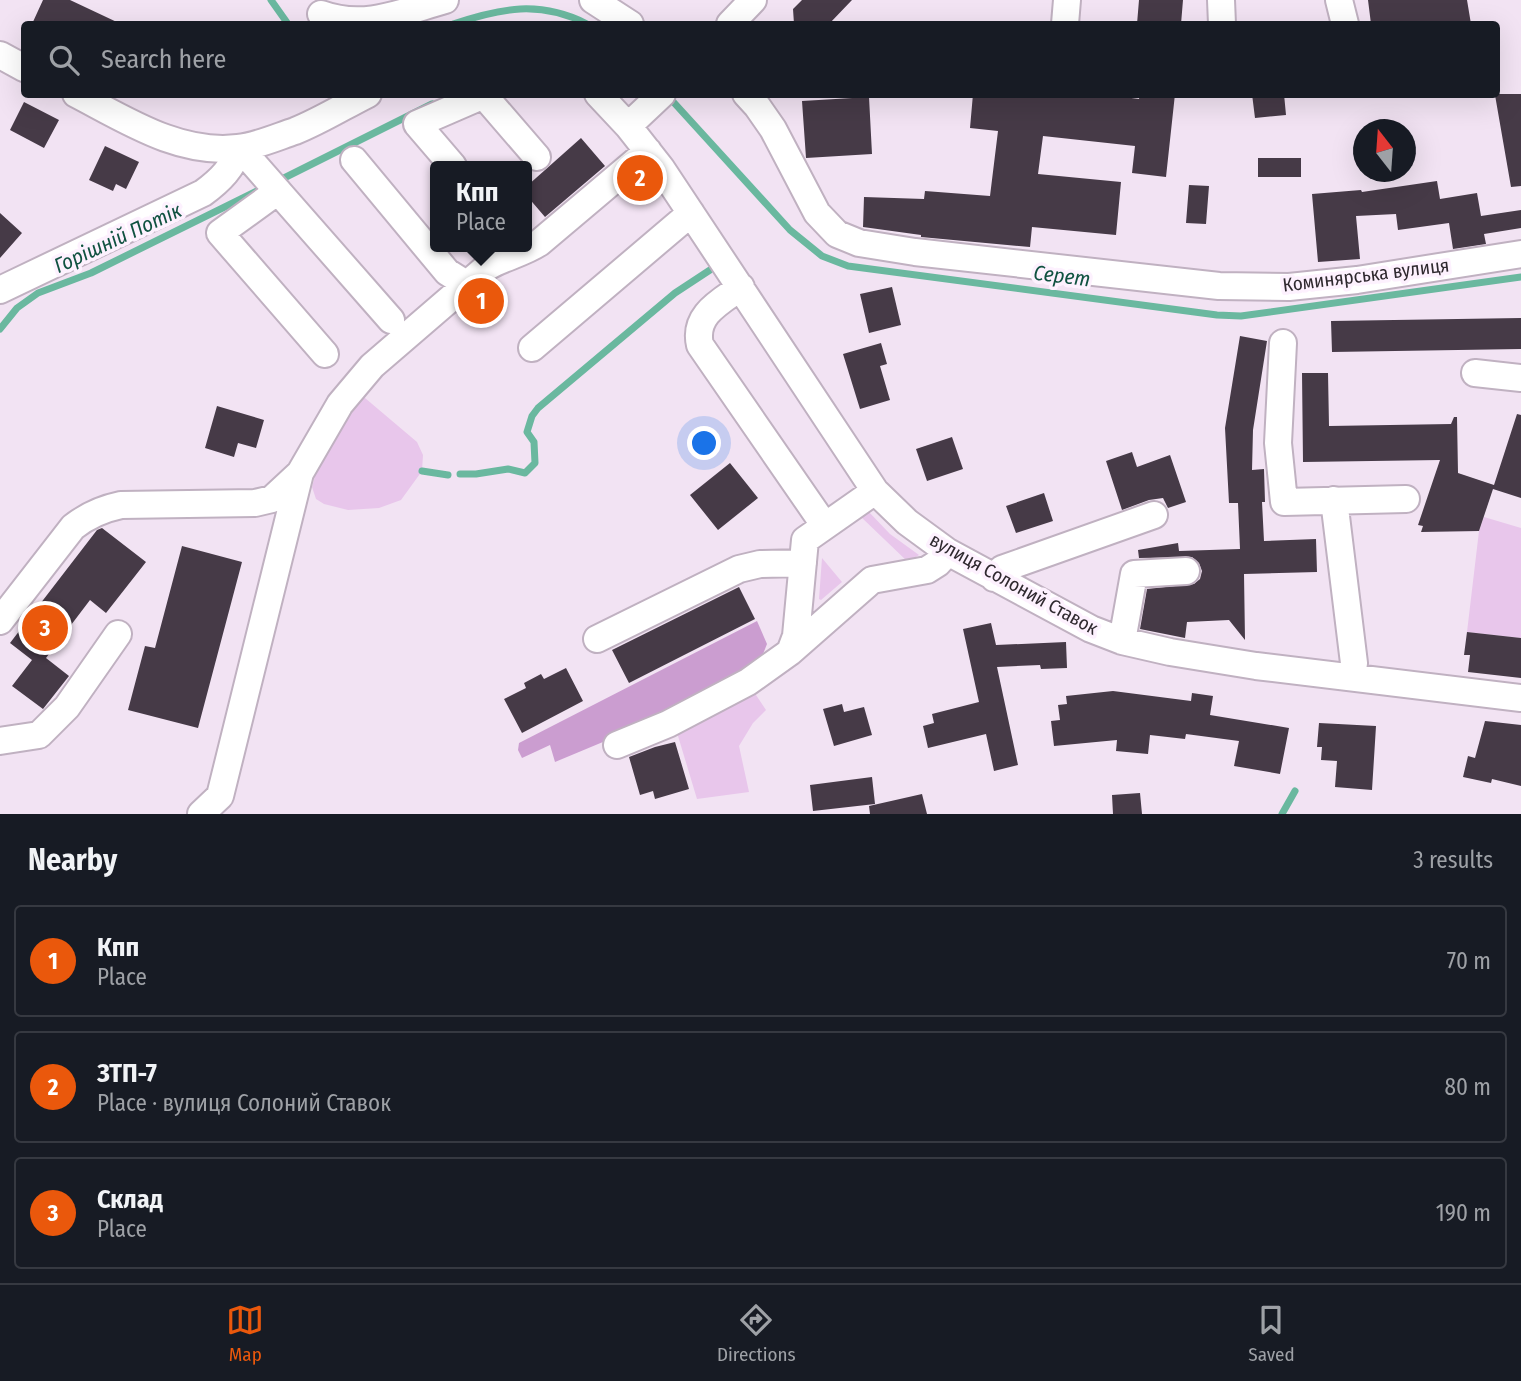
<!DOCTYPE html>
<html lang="en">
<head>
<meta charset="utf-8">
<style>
  body { margin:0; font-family:"Fira Sans Condensed",sans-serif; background:#20242c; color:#f1f3f6 }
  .compass { position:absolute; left:1353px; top:119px; width:63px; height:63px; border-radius:50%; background:#171b24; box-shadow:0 7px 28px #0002; rotate:343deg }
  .you { position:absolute; left:705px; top:444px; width:24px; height:24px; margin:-18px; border:5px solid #fff; border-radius:50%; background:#1a73e8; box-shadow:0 0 0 10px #1a73e833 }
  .badge { display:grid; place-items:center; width:46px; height:46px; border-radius:50%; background:#ea580c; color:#fff; font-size:23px; font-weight:700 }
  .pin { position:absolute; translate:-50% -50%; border:4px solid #fff; box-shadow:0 2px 7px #0006 }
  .popup { position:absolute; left:430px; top:161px; width:102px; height:91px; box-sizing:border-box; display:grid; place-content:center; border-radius:7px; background:#171b24; filter:drop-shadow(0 2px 5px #0005); font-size:23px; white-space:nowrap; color:#9ea1a6 }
  .popup b { font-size:26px; color:#f1f3f6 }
  .popup::after { content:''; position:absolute; left:50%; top:100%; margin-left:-14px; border:14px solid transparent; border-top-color:#171b24 }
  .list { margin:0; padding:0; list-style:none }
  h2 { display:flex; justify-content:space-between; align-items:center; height:91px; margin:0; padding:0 28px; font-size:30px }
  h2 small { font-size:23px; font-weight:400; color:#9ea1a6 }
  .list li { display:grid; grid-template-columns:46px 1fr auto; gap:21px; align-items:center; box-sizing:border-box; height:112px; margin:0 14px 14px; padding:0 14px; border:2px solid #363941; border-radius:7px }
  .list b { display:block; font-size:26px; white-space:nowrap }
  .list p { margin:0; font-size:23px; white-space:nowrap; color:#9ea1a6 }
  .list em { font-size:23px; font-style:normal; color:#9ea1a6 }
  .icon { flex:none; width:38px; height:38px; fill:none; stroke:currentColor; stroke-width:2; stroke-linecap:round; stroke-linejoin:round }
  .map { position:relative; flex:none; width:1521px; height:814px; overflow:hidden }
  .search { position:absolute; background:#171b24; box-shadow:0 7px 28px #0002; left:21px; right:21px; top:21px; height:77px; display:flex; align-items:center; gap:18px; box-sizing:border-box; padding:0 24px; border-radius:7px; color:#9ea1a6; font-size:26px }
  .sheet { height:469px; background:#171b24 }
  nav { display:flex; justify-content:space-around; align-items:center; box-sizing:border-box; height:98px; border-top:2px solid #363941; background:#171b24; font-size:19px; color:#9ea1a6 }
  nav a { display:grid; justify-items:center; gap:4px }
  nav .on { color:#ea580c }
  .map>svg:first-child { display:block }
  .green { fill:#e8c6eb }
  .forest { fill:#cb9dd0 }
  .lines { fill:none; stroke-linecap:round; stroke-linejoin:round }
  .stream { stroke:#6ab89f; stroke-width:7 }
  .building { fill:#463a47 }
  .minor-casing { stroke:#c0b1c1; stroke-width:30 }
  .minor { stroke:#fff; stroke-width:26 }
  .labels { text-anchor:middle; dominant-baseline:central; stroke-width:7; stroke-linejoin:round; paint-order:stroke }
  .street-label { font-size:19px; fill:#2f292f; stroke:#fdf1fe }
  .water-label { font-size:21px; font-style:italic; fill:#105241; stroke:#fdf1fe }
</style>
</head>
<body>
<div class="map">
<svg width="1521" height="814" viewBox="0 0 1521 814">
  <rect width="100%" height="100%" fill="#f2e3f3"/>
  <path class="green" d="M 358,396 L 365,398 L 417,442 L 423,455 L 422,471 L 401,500 L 379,508 L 348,510 L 324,504 L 316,499 L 312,487 L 319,461 Z
    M 868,511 L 890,534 L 919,555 L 908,562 L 860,516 Z
    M 1484,517 L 1521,528 L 1521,638 L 1467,632 L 1479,531 Z
    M 822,558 L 842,582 L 821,600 L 819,599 Z
    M 750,686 L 766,710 L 753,723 L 739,746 L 749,792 L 697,799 L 675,726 Z"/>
  <path class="forest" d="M 757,621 L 767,644 L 759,664 L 670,714 L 555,762 L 550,745 L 522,758 L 518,750 L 519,743 Z"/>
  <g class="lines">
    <path class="stream" d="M 271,0 L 288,24
      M 453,24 C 501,8 540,0 587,24
      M 667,95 L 790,230 L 822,256 L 848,266 L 1217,315 L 1241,316 L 1521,277
      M 282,179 L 432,104
      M 0,329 L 17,308 L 38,293 L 91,273 L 259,190
      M 422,471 L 448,475
      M 460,474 L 476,474 L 508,469 L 525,473 L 535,463 L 534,442 L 527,432 L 532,416 L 538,408 L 675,293 L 710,270
      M 1282,814 L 1295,791"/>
  </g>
  <path class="building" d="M 43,0 L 70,0 L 121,24 L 32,24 Z
    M 802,0 L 852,0 L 829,24 L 794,24 L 793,9 Z
    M 1139,0 L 1183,0 L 1181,24 L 1137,24 Z
    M 1368,0 L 1467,0 L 1471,24 L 1371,24 Z
    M 973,94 L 1101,94 L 1139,99 L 1140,94 L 1175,94 L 1166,177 L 1132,173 L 1135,146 L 1043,136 L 1038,174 L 1121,182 L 1116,235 L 1032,227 L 1030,247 L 921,237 L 921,235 L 863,227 L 864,197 L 924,199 L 925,191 L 990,196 L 998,131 L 970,128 Z
    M 1252,94 L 1284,94 L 1286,115 L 1255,118 Z
    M 1496,94 L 1521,94 L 1521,186 L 1511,187 L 1495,95 Z
    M 869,97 L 872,154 L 806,158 L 802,101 Z
    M 24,102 L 59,120 L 44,148 L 10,130 Z
    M 581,138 L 605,166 L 545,217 L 527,196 L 527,186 Z
    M 105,146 L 139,162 L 126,189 L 116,184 L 113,191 L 89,180 Z
    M 1258,158 L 1301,158 L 1301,177 L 1258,177 Z
    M 1437,181 L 1440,199 L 1477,193 L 1481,216 L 1521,210 L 1521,228 L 1484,234 L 1486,244 L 1453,249 L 1449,223 L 1398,230 L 1396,214 L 1356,216 L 1360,259 L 1318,262 L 1312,194 L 1361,190 L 1362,192 Z
    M 1189,185 L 1209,186 L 1206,224 L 1186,223 Z
    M 0,213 L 22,233 L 0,258 Z
    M 892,287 L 901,325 L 869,333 L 860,294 Z
    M 1521,318 L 1521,349 L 1332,352 L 1331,321 Z
    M 1240,336 L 1267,341 L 1253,430 L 1252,470 L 1264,469 L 1265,502 L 1262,502 L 1264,541 L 1316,539 L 1317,572 L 1244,574 L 1245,640 L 1229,620 L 1187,622 L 1185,638 L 1140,629 L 1147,589 L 1194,584 L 1200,579 L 1202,571 L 1199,563 L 1192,557 L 1139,558 L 1138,550 L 1178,543 L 1179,551 L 1240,549 L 1238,503 L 1229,503 L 1225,428 Z
    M 881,343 L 887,364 L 880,366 L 890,400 L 860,409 L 843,354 Z
    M 1302,373 L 1328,373 L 1329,426 L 1451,424 L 1454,417 L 1457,417 L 1458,473 L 1494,485 L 1517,414 L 1521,415 L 1521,498 L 1493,489 L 1479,531 L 1421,532 L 1423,526 L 1418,525 L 1440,460 L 1303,462 Z
    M 217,406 L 264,420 L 256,448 L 238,443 L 234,457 L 205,448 Z
    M 952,437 L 963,469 L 927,481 L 916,449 Z
    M 1132,452 L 1137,467 L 1170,455 L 1186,502 L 1168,508 L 1163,498 L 1149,500 L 1122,510 L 1106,461 Z
    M 730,463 L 758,498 L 718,530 L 690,495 Z
    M 1044,493 L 1053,521 L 1016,533 L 1006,506 Z
    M 102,528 L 146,562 L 106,613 L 90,600 L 46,658 L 69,676 L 43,709 L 12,686 L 32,660 L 10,643 L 97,530 Z
    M 182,546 L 242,562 L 198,728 L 128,710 L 145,646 L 155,648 Z
    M 739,587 L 755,619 L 629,683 L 612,650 Z
    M 991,623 L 996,645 L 1066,642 L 1067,668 L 1041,669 L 1040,665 L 997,667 L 1018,765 L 994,771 L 986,734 L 928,748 L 923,726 L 934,723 L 932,714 L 979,702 L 963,629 Z
    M 1467,632 L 1521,638 L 1521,678 L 1468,672 L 1470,655 L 1464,655 Z
    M 566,668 L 583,701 L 522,733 L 504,699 L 526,688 L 524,683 L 541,674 L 544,679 Z
    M 1113,691 L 1191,701 L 1192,693 L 1213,696 L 1210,715 L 1289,728 L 1280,774 L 1234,766 L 1239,741 L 1186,734 L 1185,739 L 1150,735 L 1148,754 L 1116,751 L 1117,740 L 1054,746 L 1051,721 L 1060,720 L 1058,705 L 1067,704 L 1066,696 Z
    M 842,704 L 844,712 L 864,707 L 872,735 L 834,746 L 823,709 Z
    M 1485,721 L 1521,725 L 1521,786 L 1492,779 L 1491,783 L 1463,777 L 1468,756 L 1475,758 Z
    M 1319,723 L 1376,726 L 1372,790 L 1335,787 L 1337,761 L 1321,760 L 1322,747 L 1317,747 Z
    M 675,742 L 689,789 L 655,799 L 653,791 L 640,795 L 629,757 L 655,747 Z
    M 872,777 L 875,804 L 813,811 L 810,785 Z
    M 1140,793 L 1142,814 L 1113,814 L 1112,795 Z
    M 922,794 L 927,814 L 870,814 L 869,806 Z"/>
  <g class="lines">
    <defs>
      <path id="minor" d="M 593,0 L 630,24
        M 1221,0 L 1222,24
        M 1339,0 L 1345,24
        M 321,14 C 365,30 402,12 445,0
        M 730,24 L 753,0
        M 1065,24 L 1067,0
        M 0,55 L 24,68
        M 76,94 C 126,120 179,155 238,148 C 257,146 277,137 295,131 C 320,121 344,106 368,94
        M 598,94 L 628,126 L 661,168 L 875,491 L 907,522 L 948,552 L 1091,629 L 1122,641 L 1170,652 L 1256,666 L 1521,698
        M 746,94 L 757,106 L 773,129 L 817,213 L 837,234 L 859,243 L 915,252 L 1219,286 L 1289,287 L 1357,280 L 1521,254
        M 628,126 L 662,94
        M 354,160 L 447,272 L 466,284
        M 453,166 L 417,124 L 477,98 L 486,98 L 537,157
        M 278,191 L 220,233 L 325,354
        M 741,287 C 720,302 693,315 700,345 L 825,526
        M 0,290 L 203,193 C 221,180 232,168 240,148 L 391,320
        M 1283,343 L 1278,443 L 1284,502 L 1406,499
        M 532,348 L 691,213
        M 1475,373 L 1521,378
        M 1334,500 L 1354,663 L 1352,677
        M 994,578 L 1002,569 L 1154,515
        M 0,621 L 73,527 C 88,515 102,509 121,505 L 255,503 L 272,499 L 300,473 L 340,404 L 372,366 L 487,267 C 504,257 522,254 539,243 L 648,151
        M 597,639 L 739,569 L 760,564 L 803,563
        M 1122,641 L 1134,574 L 1186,571
        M 790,652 L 796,636 L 805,540 L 875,491
        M 0,741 L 39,735 L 67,707 L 118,634
        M 617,745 L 668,724 L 748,682 L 790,652 L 872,580 L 927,570 L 938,563 L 948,552
        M 201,814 L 220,796 L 300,473"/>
    </defs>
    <use href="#minor" class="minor-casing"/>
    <use href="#minor" class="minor"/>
  </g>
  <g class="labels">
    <g class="street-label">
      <text transform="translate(1366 275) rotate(-7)">Коминярська вулиця</text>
      <text transform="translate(1014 584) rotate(29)">вулиця Солоний Ставок</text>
    </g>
    <g class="water-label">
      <text transform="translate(118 238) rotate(-25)">Горішній Потік</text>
      <text transform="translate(1062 276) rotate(7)">Серет</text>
    </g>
  </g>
</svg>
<svg class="compass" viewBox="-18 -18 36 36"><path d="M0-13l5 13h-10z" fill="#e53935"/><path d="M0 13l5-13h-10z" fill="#9ea1a6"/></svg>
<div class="you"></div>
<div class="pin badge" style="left:481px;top:301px">1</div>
<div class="popup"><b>Кпп</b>Place</div>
<div class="pin badge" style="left:640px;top:178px">2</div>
<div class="pin badge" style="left:45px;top:628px">3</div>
<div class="search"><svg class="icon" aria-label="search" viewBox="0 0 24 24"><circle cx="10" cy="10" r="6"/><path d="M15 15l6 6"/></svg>Search here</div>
</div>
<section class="sheet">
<h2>Nearby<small>3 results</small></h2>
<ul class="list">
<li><span class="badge">1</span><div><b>Кпп</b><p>Place</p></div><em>70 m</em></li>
<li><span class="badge">2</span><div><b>ЗТП-7</b><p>Place · вулиця Солоний Ставок</p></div><em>80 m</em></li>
<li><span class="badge">3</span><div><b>Склад</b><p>Place</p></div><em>190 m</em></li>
</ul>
</section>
<nav>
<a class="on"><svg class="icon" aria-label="map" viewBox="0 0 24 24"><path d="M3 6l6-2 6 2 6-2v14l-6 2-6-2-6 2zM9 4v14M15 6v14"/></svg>Map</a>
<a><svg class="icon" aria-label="directions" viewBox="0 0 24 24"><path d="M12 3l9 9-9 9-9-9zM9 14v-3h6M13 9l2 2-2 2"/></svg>Directions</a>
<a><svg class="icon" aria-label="saved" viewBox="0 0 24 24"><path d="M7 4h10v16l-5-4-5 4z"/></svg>Saved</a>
</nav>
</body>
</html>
